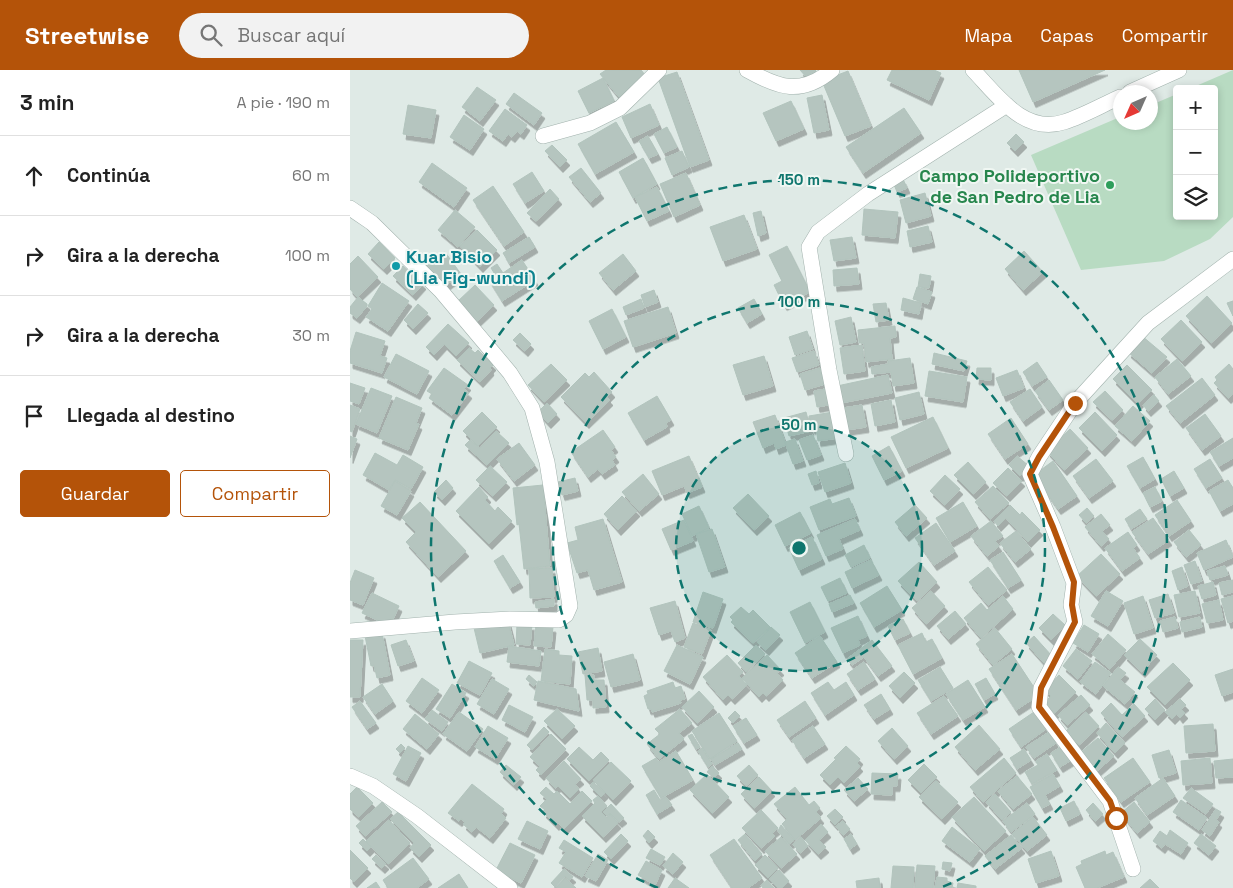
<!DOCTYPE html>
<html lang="es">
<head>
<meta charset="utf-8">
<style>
  body { margin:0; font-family:"Space Grotesk",sans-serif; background:#f2f2f2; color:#222 }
  .controls { position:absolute; right:15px; top:15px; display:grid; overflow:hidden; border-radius:5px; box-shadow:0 2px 8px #0003 }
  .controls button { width:45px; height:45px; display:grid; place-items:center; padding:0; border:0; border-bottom:1px solid #e0e0e0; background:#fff; color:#222; font:25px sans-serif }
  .compass { position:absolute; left:763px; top:15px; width:45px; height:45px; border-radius:50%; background:#fff; box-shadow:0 2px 8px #0003; rotate:225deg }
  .stop { position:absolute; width:15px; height:15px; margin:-11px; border:4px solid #b45309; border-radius:50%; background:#fff }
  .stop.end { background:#b45309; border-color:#fff; box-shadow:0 1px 5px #0008 }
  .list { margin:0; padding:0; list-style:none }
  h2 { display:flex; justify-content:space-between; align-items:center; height:65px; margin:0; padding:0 20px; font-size:21px }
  h2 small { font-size:16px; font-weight:400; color:#767676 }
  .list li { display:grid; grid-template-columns:32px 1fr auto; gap:15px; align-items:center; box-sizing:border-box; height:80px; padding:0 20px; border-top:1px solid #e0e0e0 }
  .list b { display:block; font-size:19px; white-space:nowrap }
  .list em { font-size:16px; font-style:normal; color:#767676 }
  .actions { display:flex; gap:10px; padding:15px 20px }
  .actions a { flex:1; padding:11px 0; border:1px solid #b45309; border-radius:5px; text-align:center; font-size:18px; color:#b45309 }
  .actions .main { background:#b45309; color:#fff }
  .icon { flex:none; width:28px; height:28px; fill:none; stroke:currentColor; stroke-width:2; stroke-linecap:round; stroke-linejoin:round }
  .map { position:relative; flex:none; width:883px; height:818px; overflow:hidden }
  header { display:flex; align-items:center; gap:30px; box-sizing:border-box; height:70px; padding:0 25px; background:#b45309; color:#fff }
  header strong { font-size:24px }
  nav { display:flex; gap:28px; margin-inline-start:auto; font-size:18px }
  .search { width:350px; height:45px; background:#f2f2f2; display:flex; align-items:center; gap:12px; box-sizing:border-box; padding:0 18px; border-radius:28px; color:#767676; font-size:19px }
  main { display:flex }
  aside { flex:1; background:#fff }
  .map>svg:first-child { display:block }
  .green { fill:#b8dbc2 }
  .building { fill:#b5c5bf; stroke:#b2c4bd; filter:url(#shadow) }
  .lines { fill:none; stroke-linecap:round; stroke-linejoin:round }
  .street-casing { stroke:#a2b2ad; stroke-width:16 }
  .street { stroke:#fff; stroke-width:15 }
  .route { stroke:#b45309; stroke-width:6 }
  .ring { fill:none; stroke:#0f766e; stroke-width:2.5; stroke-dasharray:9 6 }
  .leisure-dot { fill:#2e9e5b; stroke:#f0f7f3; stroke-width:2 }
  .culture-dot { fill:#0f9aa8; stroke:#f0f7f3; stroke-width:2 }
  .labels { text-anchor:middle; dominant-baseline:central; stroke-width:4; stroke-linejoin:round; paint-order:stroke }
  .leisure-label { font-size:18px; font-weight:bold; fill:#27864d; stroke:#f0f7f3; text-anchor:end }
  .culture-label { font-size:18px; font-weight:bold; fill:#0d838f; stroke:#f0f7f3; text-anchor:start }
  .centre { fill:#0f766e; stroke:#f0f7f3; stroke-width:2.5 }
  .ring-label { font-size:15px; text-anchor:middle; font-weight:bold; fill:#0f766e; stroke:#f0f7f3; stroke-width:4; stroke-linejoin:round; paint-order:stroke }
</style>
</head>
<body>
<header>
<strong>Streetwise</strong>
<div class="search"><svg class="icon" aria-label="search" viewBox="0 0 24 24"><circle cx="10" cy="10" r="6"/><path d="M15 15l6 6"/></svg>Buscar aquí</div>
<nav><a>Mapa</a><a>Capas</a><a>Compartir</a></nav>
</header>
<main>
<aside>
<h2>3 min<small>A pie · 190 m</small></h2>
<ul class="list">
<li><svg class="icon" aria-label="ahead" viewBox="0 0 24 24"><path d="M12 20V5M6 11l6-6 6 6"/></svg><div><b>Continúa</b></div><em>60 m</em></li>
<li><svg class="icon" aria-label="right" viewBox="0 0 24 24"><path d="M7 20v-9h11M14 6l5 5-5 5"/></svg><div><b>Gira a la derecha</b></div><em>100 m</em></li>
<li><svg class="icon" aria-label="right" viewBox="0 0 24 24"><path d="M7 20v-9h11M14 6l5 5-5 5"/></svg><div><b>Gira a la derecha</b></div><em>30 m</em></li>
<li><svg class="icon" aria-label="arrive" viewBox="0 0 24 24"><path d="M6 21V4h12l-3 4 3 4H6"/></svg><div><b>Llegada al destino</b></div></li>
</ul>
<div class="actions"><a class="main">Guardar</a><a>Compartir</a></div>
</aside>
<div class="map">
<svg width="883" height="818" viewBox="0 0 883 818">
  <defs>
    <filter id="shadow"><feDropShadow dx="3" dy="5.5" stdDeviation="0" flood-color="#0004"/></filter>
  </defs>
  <rect width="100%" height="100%" fill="#dfeae6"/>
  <path class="green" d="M 883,0 L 883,147 L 860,169 L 814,191 L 731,200 L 681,85 L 770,47 L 770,52 L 800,52 L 801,35 L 827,24 L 827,146 L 864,146 L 864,19 L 839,19 Z"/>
  <path class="building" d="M 256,0 L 291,0 L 296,6 L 269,27 L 250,4 Z
    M 450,0 L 465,0 L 466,1 L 458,9 Z
    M 542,0 L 584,0 L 591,3 L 579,30 L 537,10 Z
    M 669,0 L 755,0 L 683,32 Z
    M 498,1 L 521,56 L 495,66 L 472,11 Z
    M 327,2 L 359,90 L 340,97 L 308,8 Z
    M 253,8 L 264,31 L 239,43 L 228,21 Z
    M 127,17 L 146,30 L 130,51 L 112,37 Z
    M 164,23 L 192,43 L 184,55 L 156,34 Z
    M 472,25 L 479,60 L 464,63 L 457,28 Z
    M 441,31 L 454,59 L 426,71 L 413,43 Z
    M 300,34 L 309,55 L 281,68 L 272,47 Z
    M 58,35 L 86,40 L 81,68 L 53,64 Z
    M 554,38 L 571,63 L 513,103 L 496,77 Z
    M 155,39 L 177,55 L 171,64 L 167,61 L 162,67 L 158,64 L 153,71 L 139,61 Z
    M 114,45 L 134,59 L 120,80 L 100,67 Z
    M 266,52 L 284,82 L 245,104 L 228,74 Z
    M 317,57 L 327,77 L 314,83 L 304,64 Z
    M 666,64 L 674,72 L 665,81 L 657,73 Z
    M 298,66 L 308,84 L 299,88 L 289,71 Z
    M 202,75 L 217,90 L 210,97 L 195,81 Z
    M 332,81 L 339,97 L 322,105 L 315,88 Z
    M 293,88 L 307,114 L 283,128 L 269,102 Z
    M 82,93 L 117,118 L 104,137 L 69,112 Z
    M 231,98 L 251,123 L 240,132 L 219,107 Z
    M 182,102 L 194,121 L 175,133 L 163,114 Z
    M 336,103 L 350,135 L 324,147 L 310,114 Z
    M 553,109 L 557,118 L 547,122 L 543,112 Z
    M 143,116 L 174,162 L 154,176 L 123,130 Z
    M 307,117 L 319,141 L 297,151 L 285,127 Z
    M 200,119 L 209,129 L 186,151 L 177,143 Z
    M 575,123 L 581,146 L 556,153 L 550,130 Z
    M 514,139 L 548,142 L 545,168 L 512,165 Z
    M 105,140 L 125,157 L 108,177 L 88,160 Z
    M 411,141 L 416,163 L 408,166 L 403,143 Z
    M 394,145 L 407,179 L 373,191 L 360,157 Z
    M 578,156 L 582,172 L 560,177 L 557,161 Z
    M 127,160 L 147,180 L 130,197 L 110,176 Z
    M 179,167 L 185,177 L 159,193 L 153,183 Z
    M 502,167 L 506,188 L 484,191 L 480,170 Z
    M 29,172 L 45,188 L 34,199 L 18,184 Z
    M 437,176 L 460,222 L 434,235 L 424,215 L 432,211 L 419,185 Z
    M 674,181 L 693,202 L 673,220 L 655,199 Z
    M 95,182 L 111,204 L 92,218 L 76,196 Z
    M 273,184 L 286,201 L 263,220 L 249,203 Z
    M 8,186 L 28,207 L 7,227 L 0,219 L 0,194 Z
    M 172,190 L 185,210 L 152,231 L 139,210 L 146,206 L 141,198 L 147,194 L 153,203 Z
    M 53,196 L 73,214 L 63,225 L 43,206 Z
    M 507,198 L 509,214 L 484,216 L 483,200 Z
    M 570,204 L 581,206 L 579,218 L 568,217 Z
    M 32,213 L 59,231 L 38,261 L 16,247 L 22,239 L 18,236 Z
    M 125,215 L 144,235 L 126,252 L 107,232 Z
    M 567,217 L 582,222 L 578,234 L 563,229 Z
    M 304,220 L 308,232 L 295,237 L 291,225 Z
    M 857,226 L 882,253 L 861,273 L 836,246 Z
    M 8,227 L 17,234 L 17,236 L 7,248 L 0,243 L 0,237 Z
    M 553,228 L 571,233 L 569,244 L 551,240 Z
    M 291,229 L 294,238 L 276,245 L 273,237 Z
    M 404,229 L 412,244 L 397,253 L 388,238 Z
    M 883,231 L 883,246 L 877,233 Z
    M 536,233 L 539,250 L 526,252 L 523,234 Z
    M 68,234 L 78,243 L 63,259 L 54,250 Z
    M 318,237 L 326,263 L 283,277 L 274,251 Z
    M 262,239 L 276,267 L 253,279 L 239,251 Z
    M 501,247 L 506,272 L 490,275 L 485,251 Z
    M 831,250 L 852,272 L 832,291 L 811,269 Z
    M 98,254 L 119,273 L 106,286 L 94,274 L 84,285 L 76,277 Z
    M 545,256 L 546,267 L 540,268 L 542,289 L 516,292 L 514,273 L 509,273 L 508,260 Z
    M 457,261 L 463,279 L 445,285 L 439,267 Z
    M 6,262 L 35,271 L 30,286 L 37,288 L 32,303 L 0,293 L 0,281 Z
    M 170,263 L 181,274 L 175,281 L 163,270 Z
    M 792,266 L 817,287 L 802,303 L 778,282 Z
    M 512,275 L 515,301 L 494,304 L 490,278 Z
    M 119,278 L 125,283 L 128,280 L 143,295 L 140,298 L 141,300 L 130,312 L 107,290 Z
    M 464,281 L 469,295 L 447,302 L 442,288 Z
    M 584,283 L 617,291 L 614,301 L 582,294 Z
    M 46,284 L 79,301 L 67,324 L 34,307 Z
    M 414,286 L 423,316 L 393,325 L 383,295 Z
    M 560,288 L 564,313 L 543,316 L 541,302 L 522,304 L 521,297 L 538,294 L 538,291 Z
    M 827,289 L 841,306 L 818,324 L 805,307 Z
    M 687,292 L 697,307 L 682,316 L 673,302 Z
    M 201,294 L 217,310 L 194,332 L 178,315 Z
    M 879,294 L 883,299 L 883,324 L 878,328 L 864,313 L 867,310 L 865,307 Z
    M 777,295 L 802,320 L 788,334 L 763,309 Z
    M 94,298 L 118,315 L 114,319 L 119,323 L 102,345 L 79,328 L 82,324 L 77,321 Z
    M 470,298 L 475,314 L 455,320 L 450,304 Z
    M 627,298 L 641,298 L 641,310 L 626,309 Z
    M 667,300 L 674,318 L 653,326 L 646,308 Z
    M 579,301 L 617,307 L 613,332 L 575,326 Z
    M 244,302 L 262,322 L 257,327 L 260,330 L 236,353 L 211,327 L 235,303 L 239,307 Z
    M 538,305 L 542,323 L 491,333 L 487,316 Z
    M 852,308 L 865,325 L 830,353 L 816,336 Z
    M 699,310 L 713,330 L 699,340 L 685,321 Z
    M 0,313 L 15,318 L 9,334 L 0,331 Z
    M 21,318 L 42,326 L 27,363 L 6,354 Z
    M 481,318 L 484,334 L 467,337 L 464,321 Z
    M 680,319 L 692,337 L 673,351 L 660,332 Z
    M 755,321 L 773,340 L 762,350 L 743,332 Z
    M 569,322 L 574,344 L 550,350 L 545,328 Z
    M 804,325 L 809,331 L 798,341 L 793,335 Z
    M 307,326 L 321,350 L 316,353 L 317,357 L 294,370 L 278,343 Z
    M 46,327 L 72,338 L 66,353 L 69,354 L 58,380 L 29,368 Z
    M 541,330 L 545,352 L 525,356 L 521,334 Z
    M 197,333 L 207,344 L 198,353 L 188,342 Z
    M 0,335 L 10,339 L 2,362 L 0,361 Z
    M 512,335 L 516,357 L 496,360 L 493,338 Z
    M 783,336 L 800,351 L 782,371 L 765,356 Z
    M 132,342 L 147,357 L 128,376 L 113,361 Z
    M 456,342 L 461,361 L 439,366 L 434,348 Z
    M 483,342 L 488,368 L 468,371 L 466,358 L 462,359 L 459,346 Z
    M 745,342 L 767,365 L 752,381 L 729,358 Z
    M 855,344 L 871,366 L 852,380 L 836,358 Z
    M 425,345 L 436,375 L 426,379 L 424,373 L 413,378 L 403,352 Z
    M 583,347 L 598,378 L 556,398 L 541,367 Z
    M 661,348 L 678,374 L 655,389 L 638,364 Z
    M 720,359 L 738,378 L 714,400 L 697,381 Z
    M 253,360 L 265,377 L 261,380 L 266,387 L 262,390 L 265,395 L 252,404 L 248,399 L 238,407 L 221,382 Z
    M 146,361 L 159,373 L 137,395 L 115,375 L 120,370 L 130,378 Z
    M 463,365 L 471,385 L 457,390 L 449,370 Z
    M 0,366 L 7,369 L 0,388 Z
    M 883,368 L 883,388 L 869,396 L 860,382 Z
    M 445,369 L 453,391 L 443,394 L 435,372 Z
    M 169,373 L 185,395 L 164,411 L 147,389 Z
    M 539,376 L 552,401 L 534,410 L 522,386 Z
    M 25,383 L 47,395 L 53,385 L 73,397 L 61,419 L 45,410 L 39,420 L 13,405 Z
    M 339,386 L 352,417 L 337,423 L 334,416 L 312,425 L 302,401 Z
    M 667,386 L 679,396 L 670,406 L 659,395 Z
    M 793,387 L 805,409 L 790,418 L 777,396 Z
    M 746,389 L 763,411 L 739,428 L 723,406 Z
    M 860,389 L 872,408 L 856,418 L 844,399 Z
    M 703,391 L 727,426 L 708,439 L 684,405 Z
    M 618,392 L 636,412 L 623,424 L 604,405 Z
    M 495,393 L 501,413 L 475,422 L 468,402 Z
    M 140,396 L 157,412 L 143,426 L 126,410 Z
    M 658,398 L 672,411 L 657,426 L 643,413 Z
    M 466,401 L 469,413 L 462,415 L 458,404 Z
    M 824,401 L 834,418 L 820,426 L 811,409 Z
    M 293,404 L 309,424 L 289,441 L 272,422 Z
    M 595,405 L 610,419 L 595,435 L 580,421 Z
    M 225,408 L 228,421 L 212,425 L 208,412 Z
    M 96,410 L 103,418 L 92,430 L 84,422 Z
    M 878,410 L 883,418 L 883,434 L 870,441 L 859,421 Z
    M 45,411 L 61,421 L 47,445 L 31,436 Z
    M 193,415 L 200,496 L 174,499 L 169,454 L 167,455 L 163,418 Z
    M 643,416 L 659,433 L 640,449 L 625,432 Z
    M 129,417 L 138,427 L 135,430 L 145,441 L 148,437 L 162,451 L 139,474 L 106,441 Z
    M 805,417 L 812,431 L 800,437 L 793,423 Z
    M 398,424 L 419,446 L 404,460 L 383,438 Z
    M 272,426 L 287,441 L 268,460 L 254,444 Z
    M 499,428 L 506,446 L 469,460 L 460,437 L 480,429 L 482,434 Z
    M 827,430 L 841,451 L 819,466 L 805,445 Z
    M 70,432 L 116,481 L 88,507 L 56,472 L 66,462 L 52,448 Z
    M 613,432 L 627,456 L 600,472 L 586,448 Z
    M 565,435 L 577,448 L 556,466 L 545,452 Z
    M 660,435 L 670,445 L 672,442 L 690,460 L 678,472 L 656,448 L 648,456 L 644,451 Z
    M 349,436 L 359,458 L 342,466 L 332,444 Z
    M 737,438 L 744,446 L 736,453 L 729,445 Z
    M 790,439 L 797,449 L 781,459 L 775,449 Z
    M 450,442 L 461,463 L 435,476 L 425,455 Z
    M 751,444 L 760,455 L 752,461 L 759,469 L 751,476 L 735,457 Z
    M 803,448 L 819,470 L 798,484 L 782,462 Z
    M 253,449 L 272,512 L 244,520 L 238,500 L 227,503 L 217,473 L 228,470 L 225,457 Z
    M 505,449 L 510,460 L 489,469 L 493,479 L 476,486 L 467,465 Z
    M 334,450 L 343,471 L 321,480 L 312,459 Z
    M 641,451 L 653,466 L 645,471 L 649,476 L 637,486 L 621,466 Z
    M 586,453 L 605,481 L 584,495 L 565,468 Z
    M 362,459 L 375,497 L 359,502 L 346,464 Z
    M 839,460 L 851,475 L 836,487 L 824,472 Z
    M 666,461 L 681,479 L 665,492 L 650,473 Z
    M 778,462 L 787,475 L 783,478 L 790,488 L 772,501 L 755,478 Z
    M 462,467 L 472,489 L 449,500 L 439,478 Z
    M 876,470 L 883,487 L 854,500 L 847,483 Z
    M 514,475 L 520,488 L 501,497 L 495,485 Z
    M 653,482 L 671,510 L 658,518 L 640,490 Z
    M 751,484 L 770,504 L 746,526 L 727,506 Z
    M 153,485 L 170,512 L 160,518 L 144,491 Z
    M 521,490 L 529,505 L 502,518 L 495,502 Z
    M 845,491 L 852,511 L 841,514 L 834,495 Z
    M 569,492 L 587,512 L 567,531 L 548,511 Z
    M 875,496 L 878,505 L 860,510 L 857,501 Z
    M 638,497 L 657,520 L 638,535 L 619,512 Z
    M 832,497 L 838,516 L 828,520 L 822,501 Z
    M 202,498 L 204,527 L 180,528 L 179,499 Z
    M 5,500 L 24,508 L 13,535 L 0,530 L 0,513 Z
    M 490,508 L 497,523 L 478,531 L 471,517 Z
    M 883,510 L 883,522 L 872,525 L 869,513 Z
    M 863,512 L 866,525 L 852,529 L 848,516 Z
    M 537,516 L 552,540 L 524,557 L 510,533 Z
    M 581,521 L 595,536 L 576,554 L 562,538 Z
    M 756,521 L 773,531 L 758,556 L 741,546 Z
    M 845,521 L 850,543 L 829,547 L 824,525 Z
    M 353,522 L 373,529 L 363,558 L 343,552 Z
    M 22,523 L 49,536 L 40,556 L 12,543 Z
    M 818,524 L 824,543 L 805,548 L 799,530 Z
    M 500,525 L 504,533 L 482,542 L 479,534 Z
    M 653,526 L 663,539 L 631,568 L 614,548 L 631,533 L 637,540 Z
    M 793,526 L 803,558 L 784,564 L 774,533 Z
    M 883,526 L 883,551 L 878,553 L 871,529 Z
    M 204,529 L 204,536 L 186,538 L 185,532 Z
    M 869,530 L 873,550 L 857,553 L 852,534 Z
    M 325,531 L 335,568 L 325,572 L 321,561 L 309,565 L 300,538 Z
    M 460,532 L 475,562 L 455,573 L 440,542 Z
    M 391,537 L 399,544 L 403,540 L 420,557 L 403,573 L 381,552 L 383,550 L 380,547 Z
    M 605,541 L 616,554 L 598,569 L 587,556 Z
    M 703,544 L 715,555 L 701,570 L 689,558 Z
    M 508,546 L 517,566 L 508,570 L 510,575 L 493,583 L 481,558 Z
    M 825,547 L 828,558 L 813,562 L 810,551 Z
    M 850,547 L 852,557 L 832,562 L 830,552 Z
    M 553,549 L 560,563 L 545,570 L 538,556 Z
    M 158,551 L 164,575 L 130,583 L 124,558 Z
    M 343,553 L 361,560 L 352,584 L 334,577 Z
    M 167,554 L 182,555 L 180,575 L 166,574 Z
    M 186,555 L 203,557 L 201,577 L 184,576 Z
    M 734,555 L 749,564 L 738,582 L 723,573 Z
    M 421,557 L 430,565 L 416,580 L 407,572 Z
    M 645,558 L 662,579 L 643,595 L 626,574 Z
    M 32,563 L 40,605 L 27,608 L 24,595 L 21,596 L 15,566 Z
    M 572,563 L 576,572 L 582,569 L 592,588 L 563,604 L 548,575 Z
    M 758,564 L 776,580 L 760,599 L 742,584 Z
    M 470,566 L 487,592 L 462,608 L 445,583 Z
    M 684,566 L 702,586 L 694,593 L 676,573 Z
    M 790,569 L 807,585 L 792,602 L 774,585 Z
    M 0,570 L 13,570 L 10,627 L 0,627 Z
    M 56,570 L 64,591 L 48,596 L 41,575 Z
    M 522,570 L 542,596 L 528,606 L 514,587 L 502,595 L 497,589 Z
    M 327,575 L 353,587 L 340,614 L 314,601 Z
    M 406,575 L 415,584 L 396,602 L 388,593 Z
    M 159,576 L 191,581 L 189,596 L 157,592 Z
    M 248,578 L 252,601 L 233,604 L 228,582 Z
    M 195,579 L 209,581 L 209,585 L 222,586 L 220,614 L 191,611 Z
    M 726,579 L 742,591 L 728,609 L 713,596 Z
    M 283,584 L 290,610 L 261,617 L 254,592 Z
    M 662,584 L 689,625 L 666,640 L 639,599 Z
    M 377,585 L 393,602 L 389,606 L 397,615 L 382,629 L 378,625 L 373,630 L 353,607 Z
    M 417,585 L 431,600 L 427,603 L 433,610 L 416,626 L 413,623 L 409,627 L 392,608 Z
    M 119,591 L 142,603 L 130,625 L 107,613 Z
    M 514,592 L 525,609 L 508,620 L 497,604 Z
    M 745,592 L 761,603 L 746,624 L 730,612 Z
    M 823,593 L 840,610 L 815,635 L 797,617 Z
    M 590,597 L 603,618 L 581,631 L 568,610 Z
    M 768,597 L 776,603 L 770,610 L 785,622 L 775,634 L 753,616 Z
    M 883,599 L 883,622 L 872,626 L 865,605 Z
    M 554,602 L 565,613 L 550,628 L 539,616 Z
    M 179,605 L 187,612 L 184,616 L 176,609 Z
    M 235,605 L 244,605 L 244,610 L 254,610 L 256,637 L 243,638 L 243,630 L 237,630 Z
    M 709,605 L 726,622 L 705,643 L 694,633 L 701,626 L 695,620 Z
    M 72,608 L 89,620 L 72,643 L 56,631 Z
    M 636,608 L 645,624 L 634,630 L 625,614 Z
    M 142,609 L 159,619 L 144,644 L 127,634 Z
    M 618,610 L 635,637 L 613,650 L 596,624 Z
    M 188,611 L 226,619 L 229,641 L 184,630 Z
    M 323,612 L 325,618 L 331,616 L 335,629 L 330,630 L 331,633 L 302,642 L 301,639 L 298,639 L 294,626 L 298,624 L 297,621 Z
    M 478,612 L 484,620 L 496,612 L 504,625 L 475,645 L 461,623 Z
    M 32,614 L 43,631 L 25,644 L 13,627 Z
    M 102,614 L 116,623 L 100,648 L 86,639 Z
    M 349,621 L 364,637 L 347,653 L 332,637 Z
    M 531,624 L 540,639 L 524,649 L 514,635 Z
    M 731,625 L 740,635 L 717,655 L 708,645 Z
    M 594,626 L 608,646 L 581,664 L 567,643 Z
    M 805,629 L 815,640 L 805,650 L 795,639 Z
    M 830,629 L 836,635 L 831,639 L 835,643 L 830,648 L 827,644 L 822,649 L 815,642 Z
    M 10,631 L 26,653 L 17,659 L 2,637 Z
    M 455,631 L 466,648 L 439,667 L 427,650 Z
    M 761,633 L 772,645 L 784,634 L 795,646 L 772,667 L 751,643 Z
    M 159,635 L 183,647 L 175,662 L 152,650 Z
    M 207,639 L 225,656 L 212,669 L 194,651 Z
    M 330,639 L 342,653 L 329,663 L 334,669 L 309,689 L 297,674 L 310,664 L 305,659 Z
    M 82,640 L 98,652 L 92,661 L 75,649 Z
    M 385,641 L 390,646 L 383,653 L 378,648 Z
    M 109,642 L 133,659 L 117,681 L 93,664 Z
    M 684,642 L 696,659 L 671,677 L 659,659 Z
    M 736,642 L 749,656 L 729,675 L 716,661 Z
    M 369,643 L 387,671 L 360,689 L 342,661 Z
    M 65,644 L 89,664 L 77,679 L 53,659 Z
    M 396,648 L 407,665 L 394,673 L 383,656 Z
    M 756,653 L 775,673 L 765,683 L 747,663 Z
    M 863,654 L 865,681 L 836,683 L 834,656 Z
    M 629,655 L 650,679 L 625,700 L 605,677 Z
    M 138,656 L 158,668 L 145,689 L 125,677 Z
    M 463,656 L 475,674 L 454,688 L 442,670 Z
    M 194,657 L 199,662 L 182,680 L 177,675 Z
    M 542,658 L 558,676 L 544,689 L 528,671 Z
    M 699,662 L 706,673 L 684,688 L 676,677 Z
    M 201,664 L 216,679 L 191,705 L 186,700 L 190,696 L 180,687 Z
    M 342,664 L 350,677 L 346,679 L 338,666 Z
    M 748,668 L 764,686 L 747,701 L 731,682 Z
    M 388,673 L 392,679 L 365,695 L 361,689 Z
    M 51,674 L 55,678 L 50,683 L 46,679 Z
    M 714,675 L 723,689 L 710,697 L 701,683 Z
    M 58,676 L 71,683 L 56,711 L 43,704 Z
    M 496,676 L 510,689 L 507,693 L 510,696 L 494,713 L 488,707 L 480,715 L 470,705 L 486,689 L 484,688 Z
    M 229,677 L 243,690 L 251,682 L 259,690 L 239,711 L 217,689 Z
    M 352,678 L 362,694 L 358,697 L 348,681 Z
    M 674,679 L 681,690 L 667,699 L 660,688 Z
    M 819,680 L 826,703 L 809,708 L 802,685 Z
    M 326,681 L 343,710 L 311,728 L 292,696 L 306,688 L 309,692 Z
    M 697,684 L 707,700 L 682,714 L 675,702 L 688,695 L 686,691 Z
    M 654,688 L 666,703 L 633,732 L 620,717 Z
    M 783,688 L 800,712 L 771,732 L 754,708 Z
    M 860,688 L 862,713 L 833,715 L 831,691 Z
    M 883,689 L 883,707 L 866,708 L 864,691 Z
    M 214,691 L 231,709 L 225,714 L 229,719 L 220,728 L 208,716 L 205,718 L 196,708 Z
    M 261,692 L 281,711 L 263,730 L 243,710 Z
    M 574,694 L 587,707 L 571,723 L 558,710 Z
    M 156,695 L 171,707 L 164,715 L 150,702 Z
    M 399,695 L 408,705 L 396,716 L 387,706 Z
    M 362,696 L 369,703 L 364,708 L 357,702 Z
    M 522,703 L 548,704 L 547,716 L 542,716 L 542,725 L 521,724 Z
    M 357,704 L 379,727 L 362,743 L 340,720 Z
    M 703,704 L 710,716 L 695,725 L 700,734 L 692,738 L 680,717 Z
    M 667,706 L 682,724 L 663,739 L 648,721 Z
    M 409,707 L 422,721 L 404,738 L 391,724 Z
    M 508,708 L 518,719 L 504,731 L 494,720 Z
    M 813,708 L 825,726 L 797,745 L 785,728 Z
    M 586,711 L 608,732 L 592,749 L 569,727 Z
    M 243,712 L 255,723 L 251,727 L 240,716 Z
    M 122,714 L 154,739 L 151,744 L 156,748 L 140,768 L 126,757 L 122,762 L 113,754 L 115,752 L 111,749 L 109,751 L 98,743 Z
    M 7,717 L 23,733 L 9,747 L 0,739 L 0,724 Z
    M 196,717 L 204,724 L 207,721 L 220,734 L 232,721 L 242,731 L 214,759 L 208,752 L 206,755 L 193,742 L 195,740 L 190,736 L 197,729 L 190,723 Z
    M 445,717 L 459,735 L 464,731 L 470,738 L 466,742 L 471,748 L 445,770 L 432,754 L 437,749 L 424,734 Z
    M 841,718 L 863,734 L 856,744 L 833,728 Z
    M 304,720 L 310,730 L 316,727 L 322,735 L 307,744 L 296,725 Z
    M 645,724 L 661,742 L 652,750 L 636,732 Z
    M 248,726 L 257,736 L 251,742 L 257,748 L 260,744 L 268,753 L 253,767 L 232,746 L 245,733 L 243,730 Z
    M 624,727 L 656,761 L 634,781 L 602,747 Z
    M 831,730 L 857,748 L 849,760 L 823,742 Z
    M 724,731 L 730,744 L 716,751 L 710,738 Z
    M 32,732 L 42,742 L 15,766 L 6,756 Z
    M 784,732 L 800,752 L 787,763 L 771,743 Z
    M 677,733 L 685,744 L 661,762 L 653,751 Z
    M 743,733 L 753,744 L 745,751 L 736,740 Z
    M 261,734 L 274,748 L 269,752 L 260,743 L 257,746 L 253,742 Z
    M 485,739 L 493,747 L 485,755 L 477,746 Z
    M 866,739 L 871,742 L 866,750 L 869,752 L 860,766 L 852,760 Z
    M 411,740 L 428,758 L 422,763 L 425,766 L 411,778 L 392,758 Z
    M 48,742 L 81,775 L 69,787 L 60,778 L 64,773 L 40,749 Z
    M 683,747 L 697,765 L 677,781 L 662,764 Z
    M 39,750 L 60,773 L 38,794 L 16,771 Z
    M 177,751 L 198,761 L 190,779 L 168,769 Z
    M 493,751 L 500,759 L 493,765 L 486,756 Z
    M 471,754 L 478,762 L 469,770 L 476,777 L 468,784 L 455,770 Z
    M 431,755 L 444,770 L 439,774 L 428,761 Z
    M 602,757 L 630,779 L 620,792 L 592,771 Z
    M 298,760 L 305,767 L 299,773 L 293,766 Z
    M 820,760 L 838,773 L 831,784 L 815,774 L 812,778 L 803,771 L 810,761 L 817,766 Z
    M 271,764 L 278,771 L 261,789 L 254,782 Z
    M 395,764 L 412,784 L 405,791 L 388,770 Z
    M 501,764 L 507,774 L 500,779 L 494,769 Z
    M 851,764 L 866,776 L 859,785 L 844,773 Z
    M 661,765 L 672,778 L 645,799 L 635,786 Z
    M 431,767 L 447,784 L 431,798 L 415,781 Z
    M 451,767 L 458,776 L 450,783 L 443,774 Z
    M 13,769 L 21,777 L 17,781 L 9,773 Z
    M 384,769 L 412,808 L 398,818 L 382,818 L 360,785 Z
    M 214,770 L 243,788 L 232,807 L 209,793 L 216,782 L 209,778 Z
    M 160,773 L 185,785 L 171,813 L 146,800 Z
    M 301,779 L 315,787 L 310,795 L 296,788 Z
    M 0,780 L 18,798 L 4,812 L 0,808 Z
    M 701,781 L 709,806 L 686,813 L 678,789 Z
    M 755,781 L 756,785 L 763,782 L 774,807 L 747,818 L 735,818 L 726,797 L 732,794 L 731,791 Z
    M 323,783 L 333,792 L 323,804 L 313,796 Z
    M 248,784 L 258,790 L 246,811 L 235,806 Z
    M 26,785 L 36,794 L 32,798 L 22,789 Z
    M 415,785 L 428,798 L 418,808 L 405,795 Z
    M 63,788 L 79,809 L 67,818 L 38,818 L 33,810 Z
    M 296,791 L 312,800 L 305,815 L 288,805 Z
    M 593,792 L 602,793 L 600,801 L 592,799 Z
    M 567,795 L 585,796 L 583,818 L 565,818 Z
    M 543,796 L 564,797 L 563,818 L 541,818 Z
    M 214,799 L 223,807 L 219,810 L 215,806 L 205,817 L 201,813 Z
    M 429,800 L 439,811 L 432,818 L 428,818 L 419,809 Z
    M 109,804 L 118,818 L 88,818 Z
    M 587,807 L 597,808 L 597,811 L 603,813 L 602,818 L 585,818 Z
    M 215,808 L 226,818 L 206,818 Z
    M 325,808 L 339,818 L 318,818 Z
    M 529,808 L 530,818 L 507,818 L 506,811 Z
    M 800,809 L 809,818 L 790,818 Z
    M 417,810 L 424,818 L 413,818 L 411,815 Z
    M 26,812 L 30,818 L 17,818 Z
    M 608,813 L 626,816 L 626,818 L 607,818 Z"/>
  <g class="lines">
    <defs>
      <path id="street" d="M 397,0 C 429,18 451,26 482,0
        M 623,0 C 647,25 674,65 714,52 C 733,46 752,35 770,27
        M 780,22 L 829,0
        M 193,66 L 240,53 L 270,38 L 309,0
        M 0,138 L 22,153 L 91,221 L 160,303 L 182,338 L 197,392 L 220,536 L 216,545 L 209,550 L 160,549 L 105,552 L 0,561
        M 496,384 L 479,300 L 459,177 L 468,162 L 518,124 L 657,35
        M 0,706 L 23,716 L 67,746 L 160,818
        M 783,799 L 760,731 L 689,637 L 691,618 L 725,552 L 721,535 L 724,513 L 703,457 L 680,404 L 689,387 L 725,333 L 798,253 L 883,189"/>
    </defs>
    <use href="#street" class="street-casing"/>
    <use href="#street" class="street"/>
  </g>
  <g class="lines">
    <path class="route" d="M 725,333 L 689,387 L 680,404 L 703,457 L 724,512 L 722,535 L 725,552 L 691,618 L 689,637 L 760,731 L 766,748"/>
  </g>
  <circle cx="449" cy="478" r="123" fill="#0f766e" fill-opacity=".12"/>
  <g class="ring">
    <circle cx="449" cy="478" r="123"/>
    <circle cx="449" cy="478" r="246"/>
    <path d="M308 818A368 368 0 1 1 590 818"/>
  </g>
  <circle class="leisure-dot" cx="760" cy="115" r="5"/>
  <circle class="culture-dot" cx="46" cy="196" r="5"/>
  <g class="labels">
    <g class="leisure-label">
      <text x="750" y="105">Campo Polideportivo<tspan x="750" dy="21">de San Pedro de Lia</tspan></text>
    </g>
    <g class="culture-label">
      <text x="56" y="186">Kuar Bisio<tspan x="56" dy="21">(Lia Fig-wundi)</tspan></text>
    </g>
  </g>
  <circle cx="449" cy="478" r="8" class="centre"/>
  <g class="ring-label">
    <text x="449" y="115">150 m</text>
    <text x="449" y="237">100 m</text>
    <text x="449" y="360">50 m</text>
  </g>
</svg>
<div class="controls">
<button>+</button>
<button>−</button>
<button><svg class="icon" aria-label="layers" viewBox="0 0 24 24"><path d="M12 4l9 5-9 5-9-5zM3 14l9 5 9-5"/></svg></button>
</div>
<svg class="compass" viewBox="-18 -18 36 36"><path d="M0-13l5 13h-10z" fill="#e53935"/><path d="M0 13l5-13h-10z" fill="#767676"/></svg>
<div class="stop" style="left:766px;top:748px"></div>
<div class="stop end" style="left:725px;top:333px"></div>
</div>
</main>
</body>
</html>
